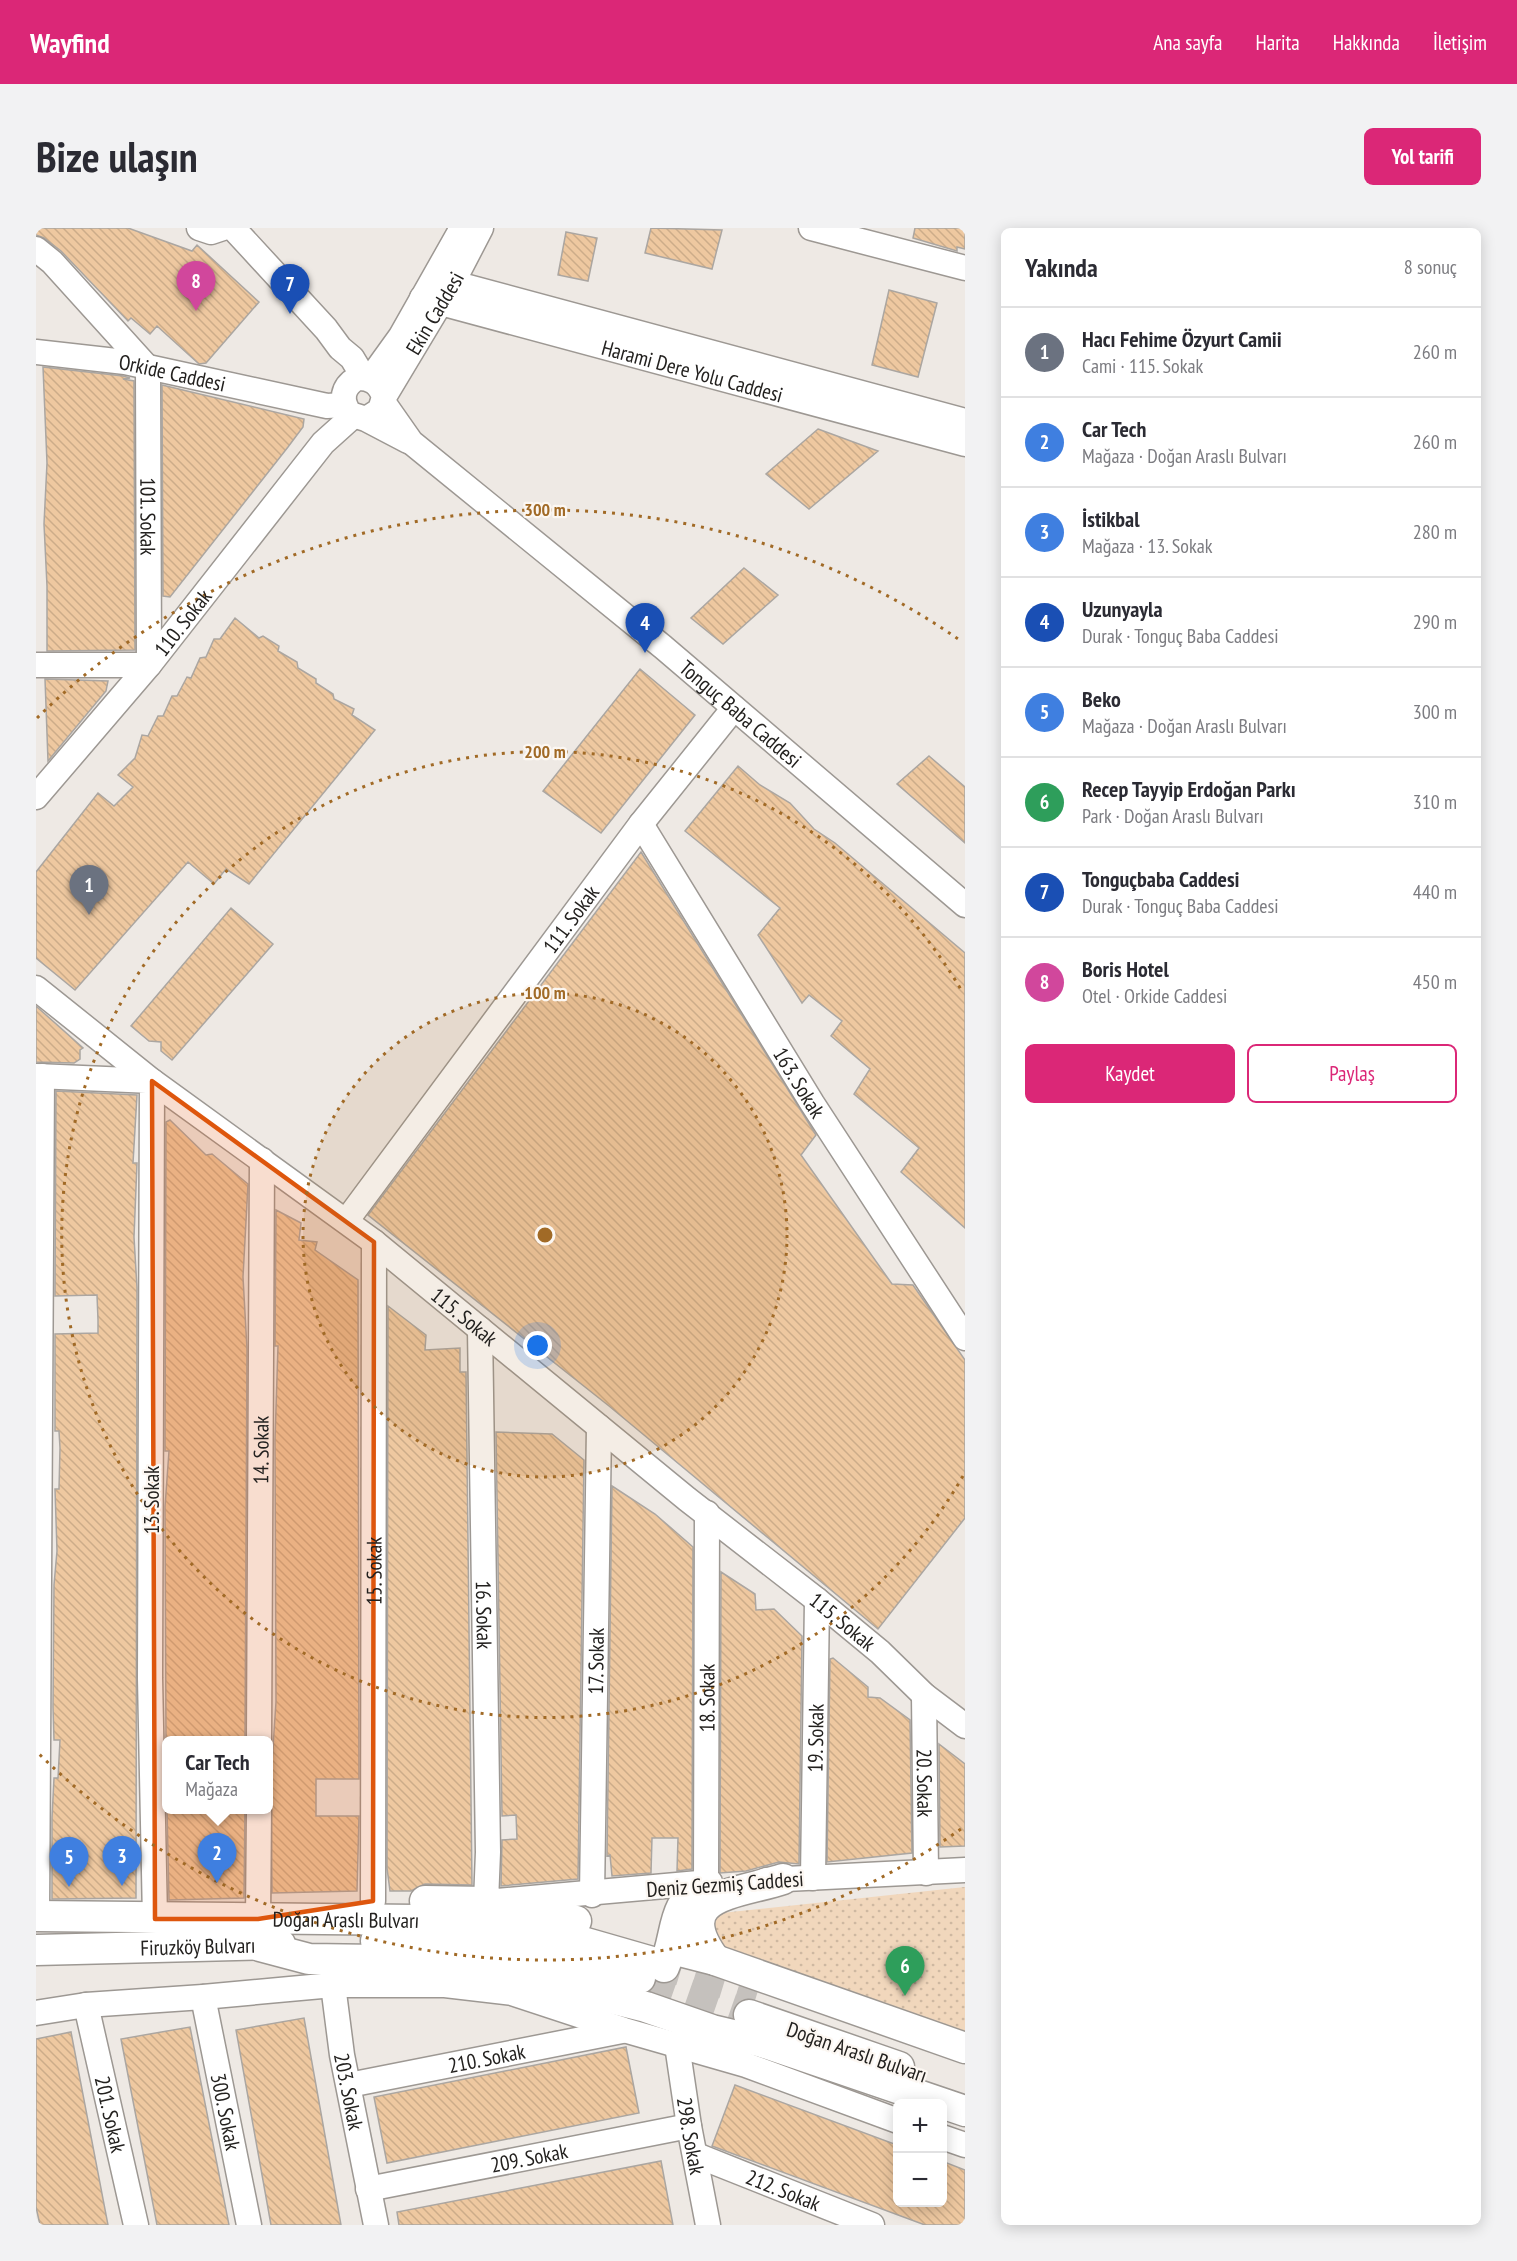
<!DOCTYPE html>
<html lang="tr">
<head>
<meta charset="utf-8">
<style>
  body { margin:0; font-family:"PT Sans Narrow",sans-serif; background:#f2f2f3; color:#2b2b33 }
  .controls { position:absolute; right:18px; bottom:18px; display:grid; overflow:hidden; border-radius:9px; box-shadow:0 3px 15px #0003 }
  .controls button { width:54px; height:54px; display:grid; place-items:center; padding:0; border:0; border-bottom:2px solid #e1e1e2; background:#fff; color:#2b2b33; font:30px sans-serif }
  .you { position:absolute; left:502px; top:1118px; width:21px; height:21px; margin:-15px; border:4px solid #fff; border-radius:50%; background:#1a73e8; box-shadow:0 0 0 9px #1a73e833 }
  .badge { display:grid; place-items:center; width:39px; height:39px; border-radius:50%; background:#db2777; color:#fff; font-size:20px; font-weight:700 }
  .pin { position:absolute; translate:-50% -50px; filter:drop-shadow(0 2px 3px #0008) }
  .pin::after { content:''; position:absolute; top:32px; width:21px; height:18px; background:inherit; clip-path:polygon(0 0,100% 0,50% 100%) }
  .popup { position:absolute; left:126px; top:1508px; width:111px; height:78px; box-sizing:border-box; display:grid; place-content:center; border-radius:9px; background:#fff; filter:drop-shadow(0 2px 4px #0005); font-size:20px; white-space:nowrap; color:#7c7c81 }
  .popup b { font-size:22px; color:#2b2b33 }
  .popup::after { content:''; position:absolute; left:50%; top:100%; margin-left:-12px; border:12px solid transparent; border-top-color:#fff }
  .list { margin:0; padding:0; list-style:none }
  h2 { display:flex; justify-content:space-between; align-items:center; height:78px; margin:0; padding:0 24px; font-size:26px }
  h2 small { font-size:20px; font-weight:400; color:#7c7c81 }
  .list li { display:grid; grid-template-columns:39px 1fr auto; gap:18px; align-items:center; box-sizing:border-box; height:90px; padding:0 24px; border-top:2px solid #e1e1e2 }
  .list b { display:block; font-size:22px; white-space:nowrap }
  .list p { margin:0; font-size:20px; white-space:nowrap; color:#7c7c81 }
  .list em { font-size:20px; font-style:normal; color:#7c7c81 }
  .actions { display:flex; gap:12px; padding:18px 24px }
  .actions a { flex:1; padding:14px 0; border:2px solid #db2777; border-radius:9px; text-align:center; font-size:21px; color:#db2777 }
  .actions .main { background:#db2777; color:#fff }
  .map { position:relative; flex:none; width:929px; height:1997px; overflow:hidden; border-radius:9px }
  header { display:flex; align-items:center; gap:36px; box-sizing:border-box; height:84px; padding:0 30px; background:#db2777; color:#fff }
  header strong { font-size:28px }
  nav { display:flex; gap:33px; margin-inline-start:auto; font-size:21px }
  .intro { display:flex; align-items:center; justify-content:space-between; box-sizing:border-box; height:144px; padding:0 36px }
  h1 { margin:0; font-size:42px }
  .button { padding:15px 27px; border-radius:9px; background:#db2777; color:#fff; font-size:21px; font-weight:700 }
  main { display:flex; gap:36px; padding:0 36px }
  aside { flex:1; background:#fff; border-radius:9px; box-shadow:0 3px 15px #0003 }
  .map>svg:first-child { display:block }
  .park { fill:url(#park-dots) }
  .building { fill:url(#building-back-hatch); stroke:#aba6a1; stroke-width:1.5 }
  .lines { fill:none; stroke-linecap:round; stroke-linejoin:round }
  .major-tunnel { stroke:#c5c1bd; stroke-width:30; stroke-dasharray:30 15; stroke-linecap:butt }
  .minor-casing { stroke:#9d9893; stroke-width:27 }
  .major-casing { stroke:#9d9893; stroke-width:33 }
  .minor { stroke:#fff; stroke-width:24 }
  .major { stroke:#fff; stroke-width:30 }
  .marked { fill:#de560d; fill-opacity:0.2; stroke:#de560d; stroke-width:4.5; stroke-linejoin:round }
  .ring { fill:none; stroke:#a16a26; stroke-width:3; stroke-dasharray:3 6 }
  .labels { text-anchor:middle; dominant-baseline:central; stroke-width:4.5; stroke-linejoin:round; paint-order:stroke }
  .street-label { font-size:21px; fill:#23211f; stroke:#fcf7f2 }
  .centre { fill:#a16a26; stroke:#fcf7f2; stroke-width:3 }
  .ring-label { font-size:18px; text-anchor:middle; font-weight:bold; fill:#a16a26; stroke:#fcf7f2; stroke-width:4.5; stroke-linejoin:round; paint-order:stroke }
</style>
</head>
<body>
<header>
<strong>Wayfind</strong>
<nav><a>Ana sayfa</a><a>Harita</a><a>Hakkında</a><a>İletişim</a></nav>
</header>
<div class="intro"><h1>Bize ulaşın</h1><a class="button">Yol tarifi</a></div>
<main>
<div class="map">
<svg width="929" height="1997" viewBox="0 0 929 1997">
  <defs>
    <pattern id="park-dots" width="8" height="8" patternUnits="userSpaceOnUse" patternTransform="scale(1.5)"><rect width="8" height="8" fill="#f1d7bc"/><path d="M2 2h.1M6 6h.1" fill="none" stroke="#ceb8a1" stroke-width="1.8" stroke-linecap="round"/></pattern>
    <pattern id="building-back-hatch" width="6" height="6" patternUnits="userSpaceOnUse" patternTransform="scale(1.5)"><rect width="6" height="6" fill="#eec8a0"/><path d="M-1 5l2 2M0 0l6 6M5-1l2 2" fill="none" stroke="#ccac89"/></pattern>
  </defs>
  <rect width="100%" height="100%" fill="#eee9e4"/>
  <path class="park" d="M 929,1659 L 929,1810 L 693,1727 L 670,1708 L 676,1686 Z"/>
  <path class="building" d="M 0,0 L 92,0 L 156,23 L 161,17 L 223,74 L 170,135 L 163,136 L 121,98 L 114,106 L 95,90 L 92,93 L 25,23 L 8,10 L 0,7 Z
    M 615,0 L 686,2 L 676,41 L 609,25 Z
    M 879,0 L 929,0 L 929,21 L 921,19 L 921,23 L 877,10 Z
    M 530,4 L 561,10 L 552,53 L 522,47 Z
    M 853,62 L 901,75 L 882,149 L 836,137 Z
    M 7,139 L 87,148 L 94,150 L 87,151 L 98,153 L 99,422 L 11,423 L 11,358 L 8,296 L 11,235 Z
    M 126,157 L 268,191 L 267,199 L 252,219 L 134,369 L 127,368 Z
    M 782,201 L 842,223 L 773,281 L 730,246 Z
    M 708,340 L 742,367 L 687,416 L 655,390 Z
    M 199,390 L 223,410 L 227,408 L 243,418 L 242,423 L 261,434 L 262,440 L 280,451 L 280,455 L 297,466 L 298,471 L 318,481 L 316,487 L 339,502 L 213,656 L 190,641 L 178,656 L 152,634 L 39,762 L 0,730 L 0,644 L 62,565 L 78,578 L 97,559 L 82,547 L 99,530 L 106,507 L 112,508 L 122,488 L 127,488 L 136,468 L 141,468 L 151,449 L 155,450 L 164,430 L 170,429 L 178,411 L 184,411 Z
    M 604,441 L 659,487 L 565,605 L 507,563 Z
    M 9,451 L 72,453 L 70,463 L 12,533 Z
    M 893,528 L 929,559 L 929,615 L 861,556 Z
    M 702,538 L 724,557 L 754,575 L 778,601 L 799,615 L 929,725 L 929,1000 L 865,944 L 883,920 L 818,866 L 834,841 L 795,808 L 806,793 L 773,767 L 766,775 L 722,707 L 744,680 L 649,603 Z
    M 605,624 L 780,907 L 765,927 L 856,1056 L 877,1057 L 929,1132 L 929,1290 L 842,1401 L 573,1178 L 332,987 Z
    M 195,680 L 237,716 L 136,832 L 125,823 L 125,814 L 113,813 L 95,798 Z
    M 0,778 L 47,820 L 44,822 L 44,831 L 38,835 L 0,834 Z
    M 20,863 L 101,867 L 97,935 L 101,935 L 98,1009 L 101,1060 L 100,1670 L 16,1671 L 16,1590 L 18,1550 L 22,1550 L 24,1512 L 18,1512 L 17,1479 L 18,1357 L 21,1323 L 19,1261 L 23,1261 L 24,1220 L 23,1203 L 19,1203 L 19,1106 L 62,1105 L 62,1092 L 61,1067 L 19,1068 Z
    M 134,892 L 170,927 L 176,926 L 212,956 L 207,1049 L 211,1121 L 209,1512 L 130,1512 L 129,1279 L 133,1223 L 129,1223 L 130,894 Z
    M 240,982 L 265,995 L 263,1012 L 281,1014 L 279,1022 L 322,1052 L 323,1551 L 280,1551 L 280,1588 L 323,1588 L 321,1663 L 236,1665 L 235,1549 L 240,1474 L 239,1212 L 242,1118 L 239,1118 Z
    M 352,1078 L 390,1107 L 389,1122 L 424,1120 L 424,1144 L 430,1144 L 436,1657 L 389,1656 L 375,1663 L 354,1663 L 351,1640 Z
    M 460,1204 L 516,1206 L 548,1232 L 542,1651 L 465,1658 L 466,1612 L 481,1611 L 480,1587 L 466,1588 Z
    M 576,1258 L 619,1286 L 657,1319 L 656,1641 L 641,1643 L 642,1610 L 616,1610 L 615,1645 L 576,1648 L 574,1627 L 571,1628 Z
    M 685,1344 L 719,1366 L 720,1382 L 738,1381 L 766,1408 L 763,1636 L 743,1634 L 710,1643 L 684,1645 Z
    M 797,1430 L 832,1459 L 832,1469 L 844,1470 L 874,1492 L 876,1625 L 791,1634 L 794,1431 Z
    M 903,1516 L 929,1536 L 929,1618 L 904,1619 Z
    M 131,1581 L 209,1581 L 208,1670 L 133,1672 Z
    M 268,1790 L 305,1997 L 235,1997 L 200,1802 Z
    M 154,1799 L 193,1997 L 121,1997 L 85,1811 Z
    M 35,1804 L 72,1997 L 4,1997 L 0,1979 L 0,1811 Z
    M 590,1819 L 603,1885 L 351,1935 L 338,1869 Z
    M 699,1857 L 861,1917 L 861,1974 L 906,1974 L 906,1933 L 929,1942 L 929,1997 L 889,1997 L 676,1918 Z
    M 625,1933 L 637,1997 L 363,1997 L 361,1984 Z"/>
  <g class="lines">
    <path class="major-tunnel" d="M 616,1734 L 721,1766
      M 610,1751 L 713,1787"/>
    <defs>
      <g id="minor">
        <path d="M 163,0 L 175,4 L 187,0"/>
        <path d="M 197,0 L 290,101 L 304,120 L 316,130 L 328,150"/>
        <path d="M 775,0 L 929,40"/>
        <path id="s1" d="M 0,21 L 16,34 L 112,140 L 113,437 L 0,437"/>
        <path d="M 399,50 L 929,193"/>
        <path id="s2" d="M 386,70 L 929,216"/>
        <path id="s3" d="M 0,124 L 89,134 L 291,178 L 307,177"/>
        <path d="M 334,151 L 365,108 L 426,0"/>
        <path id="s4" d="M 348,169 L 417,54 L 445,0"/>
        <path id="s5" d="M 347,174 L 375,214 L 627,419 L 929,677"/>
        <path d="M 330,191 L 344,182 L 348,169 C 344,156 335,149 321,150 C 306,159 304,172 314,186 L 330,191 L 372,213"/>
        <path id="s6" d="M 0,569 L 113,437 L 287,215 L 317,188"/>
        <path id="s7" d="M 605,596 L 776,875 L 929,1110"/>
        <path id="s8" d="M 0,760 L 116,853 L 338,1014 L 651,1271 L 781,1372 L 844,1424 L 888,1467 L 929,1498"/>
        <path d="M 0,848 L 116,853 L 114,1450 L 119,1691"/>
        <path id="s9" d="M 311,992 L 605,596 L 698,480"/>
        <path id="s10" d="M 444,1101 L 452,1624 L 450,1674 L 674,1654"/>
        <path id="s11" d="M 888,1467 L 890,1645"/>
        <path id="s12" d="M 223,1512 L 226,932"/>
        <path id="s13" d="M 777,1650 L 781,1372"/>
        <path d="M 730,1652 L 929,1642"/>
        <path id="s14" d="M 670,1654 L 671,1285"/>
        <path id="s15" d="M 556,1667 L 563,1199"/>
        <path id="s16" d="M 337,1673 L 338,1014"/>
        <path d="M 1,1688 L 6,848"/>
        <path d="M 222,1691 L 223,1582"/>
        <path id="s17" d="M 303,1744 L 297,1757 L 306,1827 L 340,1997"/>
        <path id="s18" d="M 167,1769 L 213,1997"/>
        <path id="s19" d="M 50,1777 L 100,1997"/>
        <path d="M 0,1785 L 50,1777 L 167,1769 L 297,1757 L 409,1757 L 476,1765 L 588,1802 L 710,1837 L 862,1893"/>
        <path id="s20" d="M 641,1817 L 653,1898 L 672,1997"/>
        <path id="s21" d="M 313,1857 L 586,1803"/>
        <path d="M 906,1909 L 929,1917"/>
        <path id="s22" d="M 660,1927 L 836,1997"/>
        <path id="s23" d="M 332,1961 L 653,1898"/>
      </g>
      <g id="major">
        <path d="M 389,1673 L 450,1674 L 540,1693"/>
        <path id="s24" d="M 0,1688 L 381,1692 L 435,1695 L 486,1702 L 536,1711 L 616,1734"/>
        <path d="M 340,1713 C 431,1712 516,1730 604,1750"/>
        <path d="M 224,1718 L 273,1731 L 343,1732 L 430,1740 L 498,1751 L 610,1779 L 676,1802 L 726,1814 L 929,1883"/>
        <path d="M 636,1721 L 679,1732 L 929,1820"/>
        <path id="s25" d="M 0,1722 L 244,1716"/>
        <path d="M 679,1732 C 631,1666 702,1666 747,1651"/>
        <path d="M 628,1739 C 643,1704 633,1678 670,1654"/>
        <path d="M 713,1787 L 863,1839"/>
      </g>
    </defs>
    <use href="#minor" class="minor-casing"/>
    <use href="#major" class="major-casing"/>
    <use href="#minor" class="minor"/>
    <use href="#major" class="major"/>
  </g>
  <path class="marked" d="M 116,853 L 338,1014 L 337,1673 L 222,1691 L 119,1691 Z"/>
  <circle cx="509" cy="1007" r="242" fill="#a16a26" fill-opacity=".12"/>
  <g class="ring">
    <circle cx="509" cy="1007" r="242"/>
    <path d="M927 1248A483 483 0 1 1 927 765"/>
    <path d="M925 1601A725 725 0 0 1 1 1524M1 490A725 725 0 0 1 925 413"/>
  </g>
  <g class="labels">
    <g class="street-label">
      <text stroke="none"><textPath href="#s4" startOffset="98">Ekin Caddesi</textPath></text>
      <text stroke="none"><textPath href="#s2" startOffset="280">Harami Dere Yolu Caddesi</textPath></text>
      <text stroke="none"><textPath href="#s3" startOffset="138">Orkide Caddesi</textPath></text>
      <text stroke="none"><textPath href="#s1" startOffset="312">101. Sokak</textPath></text>
      <text stroke="none"><textPath href="#s6" startOffset="228">110. Sokak</textPath></text>
      <text stroke="none"><textPath href="#s5" startOffset="476">Tonguç Baba Caddesi</textPath></text>
      <text stroke="none"><textPath href="#s9" startOffset="375">111. Sokak</textPath></text>
      <text stroke="none"><textPath href="#s7" startOffset="303">163. Sokak</textPath></text>
      <text stroke="none"><textPath href="#s8" startOffset="540">115. Sokak</textPath></text>
      <text stroke="none"><textPath href="#s12" startOffset="290">14. Sokak</textPath></text>
      <text transform="translate(115 1272) rotate(-90)">13. Sokak</text>
      <text stroke="none"><textPath href="#s16" startOffset="330">15. Sokak</textPath></text>
      <text stroke="none"><textPath href="#s10" startOffset="286">16. Sokak</textPath></text>
      <text stroke="none"><textPath href="#s8" startOffset="1026">115. Sokak</textPath></text>
      <text stroke="none"><textPath href="#s15" startOffset="234">17. Sokak</textPath></text>
      <text stroke="none"><textPath href="#s14" startOffset="184">18. Sokak</textPath></text>
      <text stroke="none"><textPath href="#s13" startOffset="140">19. Sokak</textPath></text>
      <text stroke="none"><textPath href="#s11" startOffset="88">20. Sokak</textPath></text>
      <text transform="translate(689 1656) rotate(-4)">Deniz Gezmiş Caddesi</text>
      <text stroke="none"><textPath href="#s24" startOffset="310">Doğan Araslı Bulvarı</textPath></text>
      <text stroke="none"><textPath href="#s25" startOffset="162">Firuzköy Bulvarı</textPath></text>
      <text transform="translate(821 1824) rotate(19)">Doğan Araslı Bulvarı</text>
      <text stroke="none"><textPath href="#s21" startOffset="140">210. Sokak</textPath></text>
      <text stroke="none"><textPath href="#s17" startOffset="122">203. Sokak</textPath></text>
      <text stroke="none"><textPath href="#s18" startOffset="117">300. Sokak</textPath></text>
      <text stroke="none"><textPath href="#s19" startOffset="112">201. Sokak</textPath></text>
      <text stroke="none"><textPath href="#s20" startOffset="92">298. Sokak</textPath></text>
      <text stroke="none"><textPath href="#s23" startOffset="164">209. Sokak</textPath></text>
      <text stroke="none"><textPath href="#s22" startOffset="94">212. Sokak</textPath></text>
    </g>
  </g>
  <circle cx="509" cy="1007" r="9" class="centre"/>
  <g class="ring-label">
    <text x="509" y="288">300 m</text>
    <text x="509" y="530">200 m</text>
    <text x="509" y="771">100 m</text>
  </g>
</svg>
<div class="controls">
<button>+</button>
<button>−</button>
</div>
<div class="you"></div>
<div class="pin badge" style="left:53px;top:687px;background:#6b7280">1</div>
<div class="pin badge" style="left:181px;top:1655px;background:#3f7fe0">2</div>
<div class="popup"><b>Car Tech</b>Mağaza</div>
<div class="pin badge" style="left:86px;top:1658px;background:#3f7fe0">3</div>
<div class="pin badge" style="left:609px;top:425px;background:#1a4fb4">4</div>
<div class="pin badge" style="left:33px;top:1659px;background:#3f7fe0">5</div>
<div class="pin badge" style="left:869px;top:1768px;background:#2e9e5b">6</div>
<div class="pin badge" style="left:254px;top:86px;background:#1a4fb4">7</div>
<div class="pin badge" style="left:160px;top:83px;background:#d1479c">8</div>
</div>
<aside>
<h2>Yakında<small>8 sonuç</small></h2>
<ul class="list">
<li><span class="badge" style="background:#6b7280">1</span><div><b>Hacı Fehime Özyurt Camii</b><p>Cami · 115. Sokak</p></div><em>260 m</em></li>
<li><span class="badge" style="background:#3f7fe0">2</span><div><b>Car Tech</b><p>Mağaza · Doğan Araslı Bulvarı</p></div><em>260 m</em></li>
<li><span class="badge" style="background:#3f7fe0">3</span><div><b>İstikbal</b><p>Mağaza · 13. Sokak</p></div><em>280 m</em></li>
<li><span class="badge" style="background:#1a4fb4">4</span><div><b>Uzunyayla</b><p>Durak · Tonguç Baba Caddesi</p></div><em>290 m</em></li>
<li><span class="badge" style="background:#3f7fe0">5</span><div><b>Beko</b><p>Mağaza · Doğan Araslı Bulvarı</p></div><em>300 m</em></li>
<li><span class="badge" style="background:#2e9e5b">6</span><div><b>Recep Tayyip Erdoğan Parkı</b><p>Park · Doğan Araslı Bulvarı</p></div><em>310 m</em></li>
<li><span class="badge" style="background:#1a4fb4">7</span><div><b>Tonguçbaba Caddesi</b><p>Durak · Tonguç Baba Caddesi</p></div><em>440 m</em></li>
<li><span class="badge" style="background:#d1479c">8</span><div><b>Boris Hotel</b><p>Otel · Orkide Caddesi</p></div><em>450 m</em></li>
</ul>
<div class="actions"><a class="main">Kaydet</a><a>Paylaş</a></div>
</aside>
</main>
</body>
</html>
